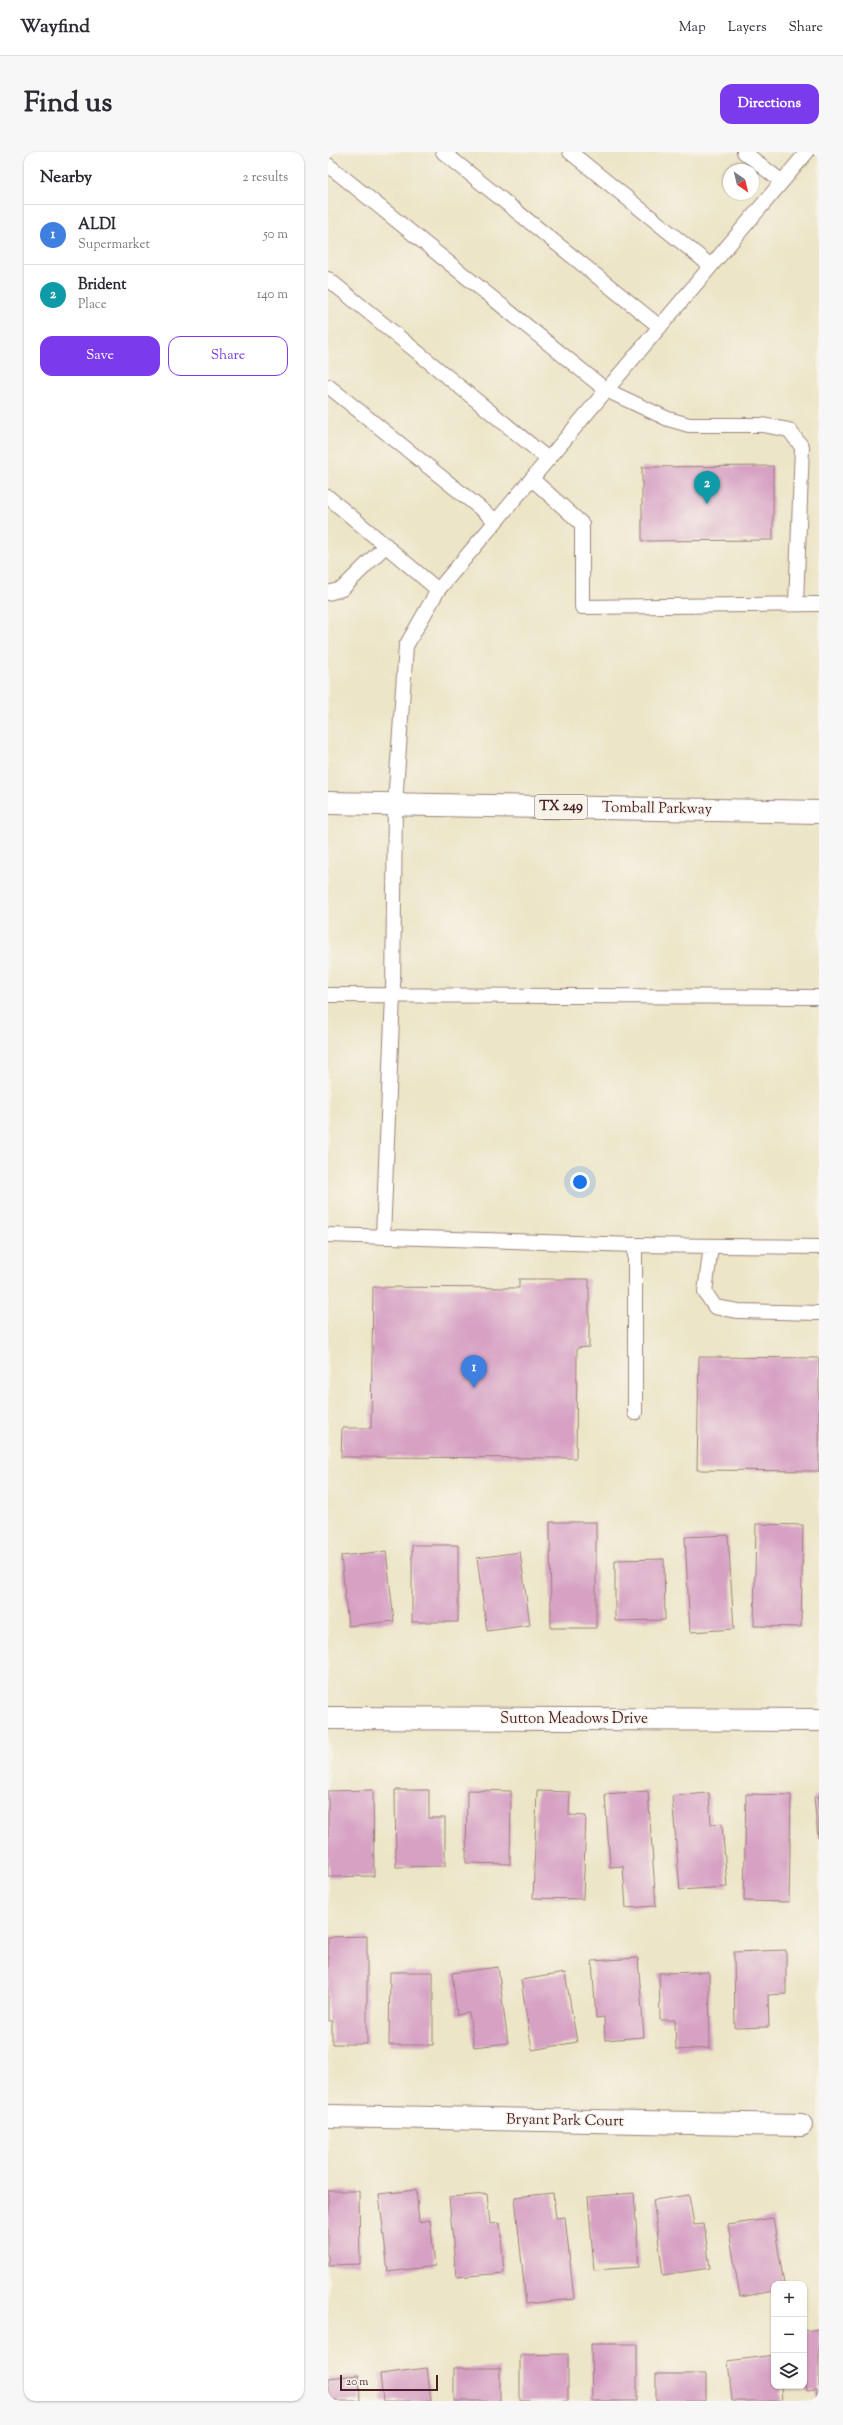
<!DOCTYPE html>
<html lang="en">
<head>
<meta charset="utf-8">
<style>
  body { margin:0; font-family:"Sorts Mill Goudy",serif; background:#f7f7f7; color:#2b2b33 }
  .controls { position:absolute; right:12px; bottom:12px; display:grid; overflow:hidden; border-radius:8px; box-shadow:0 1px 3px #0004 }
  .controls button { width:36px; height:36px; display:grid; place-items:center; padding:0; border:0; border-bottom:1px solid #e1e1e2; background:#fff; color:#2b2b33; font:20px sans-serif }
  .compass { position:absolute; left:395px; top:12px; width:36px; height:36px; border-radius:50%; background:#fff; box-shadow:0 1px 3px #0004; rotate:145deg }
  .scale { position:absolute; left:12px; bottom:10px; width:98px; box-sizing:border-box; padding-left:4px; border:2px solid #4a1f2b; border-top:0; font-size:11px; line-height:14px; white-space:nowrap; color:#4a1f2b; -webkit-text-stroke:3px #f7f3e8; paint-order:stroke }
  .you { position:absolute; left:252px; top:1030px; width:14px; height:14px; margin:-10px; border:3px solid #fff; border-radius:50%; background:#1a73e8; box-shadow:0 0 0 6px #1a73e833 }
  .badge { display:grid; place-items:center; width:26px; height:26px; border-radius:50%; background:#7c3aed; color:#fff; font-size:13px; font-weight:700 }
  .pin { position:absolute; translate:-50% -33px; filter:drop-shadow(0 1px 2px #0008) }
  .pin::after { content:''; position:absolute; top:21px; width:14px; height:12px; background:inherit; clip-path:polygon(0 0,100% 0,50% 100%) }
  .list { margin:0; padding:0; list-style:none }
  h2 { display:flex; justify-content:space-between; align-items:center; height:52px; margin:0; padding:0 16px; font-size:17px }
  h2 small { font-size:13px; font-weight:400; color:#7c7c81 }
  .list li { display:grid; grid-template-columns:26px 1fr auto; gap:12px; align-items:center; box-sizing:border-box; height:60px; padding:0 16px; border-top:1px solid #e1e1e2 }
  .list b { display:block; font-size:15px; white-space:nowrap }
  .list p { margin:0; font-size:13px; white-space:nowrap; color:#7c7c81 }
  .list em { font-size:13px; font-style:normal; color:#7c7c81 }
  .actions { display:flex; gap:8px; padding:12px 16px }
  .actions a { flex:1; padding:9px 0; border:1px solid #7c3aed; border-radius:12px; text-align:center; font-size:14px; color:#7c3aed }
  .actions .main { background:#7c3aed; color:#fff }
  .icon { flex:none; width:22px; height:22px; fill:none; stroke:currentColor; stroke-width:2; stroke-linecap:round; stroke-linejoin:round }
  .map { position:relative; flex:none; width:491px; height:2249px; overflow:hidden; border-radius:12px }
  header { display:flex; align-items:center; gap:24px; box-sizing:border-box; height:56px; padding:0 20px; background:#fff; border-bottom:1px solid #e1e1e2 }
  header strong { font-size:19px }
  nav { display:flex; gap:22px; margin-inline-start:auto; font-size:14px }
  .intro { display:flex; align-items:center; justify-content:space-between; box-sizing:border-box; height:96px; padding:0 24px }
  h1 { margin:0; font-size:28px }
  .button { padding:10px 18px; border-radius:12px; background:#7c3aed; color:#fff; font-size:14px; font-weight:700 }
  main { display:flex; gap:24px; padding:0 24px }
  aside { flex:1; background:#fff; border-radius:12px; box-shadow:0 1px 3px #0004 }
  .map>svg:first-child { display:block }
  .building { fill:#d7a1c4 }
  .lines { fill:none; stroke-linecap:round; stroke-linejoin:round }
  .lane-casing { stroke:#9b8279; stroke-width:16 }
  .street-casing { stroke:#9b8279; stroke-width:24 }
  .primary-casing { stroke:#9b8279; stroke-width:24 }
  .lane { stroke:#fff; stroke-width:14 }
  .street { stroke:#fff; stroke-width:22 }
  .primary { stroke:#fff; stroke-width:22 }
  .labels { text-anchor:middle; dominant-baseline:central; stroke-width:3; stroke-linejoin:round; paint-order:stroke }
  .shield { fill:#f7f3e8; stroke:#7e5f64; stroke-width:1 }
  .shield-label { font-size:14px; font-weight:bold; fill:#4a1f2b }
  .street-label { font-size:15px; fill:#4a1f2b; stroke:#f7f3e8 }
</style>
</head>
<body>
<header>
<strong>Wayfind</strong>
<nav><a>Map</a><a>Layers</a><a>Share</a></nav>
</header>
<div class="intro"><h1>Find us</h1><a class="button">Directions</a></div>
<main>
<aside>
<h2>Nearby<small>2 results</small></h2>
<ul class="list">
<li><span class="badge" style="background:#3f7fe0">1</span><div><b>ALDI</b><p>Supermarket</p></div><em>50 m</em></li>
<li><span class="badge" style="background:#0f9aa8">2</span><div><b>Brident</b><p>Place</p></div><em>140 m</em></li>
</ul>
<div class="actions"><a class="main">Save</a><a>Share</a></div>
</aside>
<div class="map">
<svg width="491" height="2249" viewBox="0 0 491 2249">
  <rect width="100%" height="100%" fill="#f7f3e8"/>
  <filter id="ink" filterUnits="userSpaceOnUse"><feTurbulence type="fractalNoise" baseFrequency=".025" numOctaves="2"/><feDisplacementMap in="SourceGraphic" scale="8" xChannelSelector="R" yChannelSelector="G"/><feConvolveMatrix kernelMatrix="1 2 1 2 8 2 1 2 1" color-interpolation-filters="sRGB"/></filter>
  <filter id="wash" filterUnits="userSpaceOnUse"><feTurbulence type="fractalNoise" baseFrequency=".012" numOctaves="4" result="noise"/><feDisplacementMap in="SourceGraphic" scale="16" xChannelSelector="R" yChannelSelector="G"/><feGaussianBlur stdDeviation="0.9" result="paint"/><feColorMatrix in="noise" values="0 0 0 0 0 0 0 0 0 0 0 0 0 0 0 0 0 1.4 0 .05"/><feComposite in="paint" operator="in"/></filter>
  <g filter="url(#wash)">
    <rect width="100%" height="100%" fill="#ece5c7"/>
    <g id="blocks">
      <path class="building" d="M 445,314 L 445,388 L 314,389 L 314,315 Z
        M 191,1127 L 261,1127 L 261,1195 L 249,1196 L 248,1306 L 13,1305 L 14,1276 L 43,1276 L 45,1135 L 191,1136 Z
        M 371,1205 L 491,1206 L 491,1319 L 369,1318 Z
        M 222,1370 L 268,1370 L 268,1476 L 223,1476 Z
        M 428,1372 L 475,1373 L 473,1475 L 426,1474 Z
        M 400,1383 L 406,1477 L 362,1480 L 357,1385 Z
        M 84,1393 L 130,1393 L 130,1470 L 84,1470 Z
        M 58,1399 L 66,1469 L 20,1474 L 13,1404 Z
        M 192,1400 L 202,1473 L 159,1479 L 149,1406 Z
        M 336,1407 L 337,1468 L 287,1469 L 287,1408 Z
        M 45,1638 L 46,1724 L 0,1725 L 0,1639 Z
        M 67,1638 L 101,1638 L 101,1666 L 117,1666 L 117,1714 L 68,1715 Z
        M 139,1638 L 183,1639 L 182,1712 L 138,1711 Z
        M 209,1639 L 242,1640 L 241,1663 L 258,1664 L 255,1747 L 205,1746 Z
        M 320,1639 L 328,1754 L 298,1756 L 295,1714 L 282,1715 L 277,1642 Z
        M 381,1641 L 383,1672 L 394,1671 L 399,1735 L 352,1738 L 344,1644 Z
        M 418,1642 L 463,1643 L 461,1750 L 416,1749 Z
        M 491,1644 L 491,1686 L 490,1686 L 486,1645 Z
        M 39,1784 L 39,1892 L 4,1892 L 4,1869 L 0,1869 L 0,1785 Z
        M 458,1798 L 458,1842 L 440,1843 L 441,1875 L 407,1876 L 406,1800 Z
        M 310,1806 L 316,1885 L 277,1888 L 276,1865 L 268,1866 L 264,1809 Z
        M 170,1815 L 180,1891 L 146,1895 L 141,1861 L 129,1863 L 124,1821 Z
        M 62,1820 L 105,1820 L 105,1893 L 61,1893 Z
        M 381,1820 L 382,1896 L 348,1898 L 347,1868 L 332,1868 L 331,1821 Z
        M 237,1821 L 249,1890 L 204,1898 L 193,1828 Z
        M 88,2038 L 91,2070 L 102,2068 L 107,2114 L 60,2120 L 51,2042 Z
        M 0,2039 L 31,2039 L 32,2112 L 0,2113 Z
        M 225,2041 L 228,2066 L 237,2065 L 246,2147 L 198,2152 L 187,2045 Z
        M 306,2041 L 311,2115 L 266,2118 L 260,2045 Z
        M 159,2042 L 162,2072 L 172,2071 L 176,2121 L 128,2125 L 121,2045 Z
        M 361,2043 L 366,2073 L 376,2072 L 382,2116 L 335,2123 L 325,2048 Z
        M 445,2066 L 456,2132 L 446,2132 L 446,2139 L 412,2145 L 400,2073 Z
        M 491,2177 L 491,2249 L 490,2249 L 488,2238 L 479,2239 L 476,2212 L 476,2179 Z
        M 263,2192 L 309,2192 L 309,2249 L 264,2249 Z
        M 240,2202 L 240,2249 L 192,2249 L 192,2203 Z
        M 446,2203 L 446,2234 L 453,2234 L 454,2249 L 404,2249 L 400,2209 Z
        M 99,2216 L 103,2249 L 55,2249 L 52,2222 Z
        M 126,2216 L 172,2216 L 172,2249 L 126,2249 Z
        M 328,2222 L 378,2222 L 378,2249 L 328,2249 Z
        M 31,2223 L 32,2249 L 0,2249 L 0,2226 Z"/>
    </g>
  </g>
  <g filter="url(#ink)">
    <use href="#blocks" fill-opacity="0" stroke="#9b8279" stroke-width="1"/>
    <g class="lines">
      <defs>
        <path id="lane" d="M 115,0 L 332,175
          M 242,0 L 383,114
          M 416,0 L 454,30
          M 0,13 L 278,238 L 340,267 L 361,273 L 435,273 L 461,278 L 474,295 L 468,452
          M 0,127 L 220,307
          M 0,234 L 168,369
          M 204,327 L 254,372 L 254,455 L 491,452
          M 0,345 L 110,438
          M 0,441 L 14,437 L 58,393
          M 0,843 L 491,845
          M 0,1083 L 307,1093 L 491,1095
          M 55,1085 L 65,843 L 67,652 L 78,494 L 110,438 L 479,0
          M 307,1093 L 307,1261
          M 383,1094 L 377,1140 L 387,1155 L 410,1159 L 491,1161"/>
        <path id="street" d="M 0,1566 L 491,1568
          M 0,1964 L 473,1973"/>
        <path id="primary" d="M 0,651 L 491,660"/>
      </defs>
      <use href="#lane" class="lane-casing"/>
      <use href="#street" class="street-casing"/>
      <use href="#primary" class="primary-casing"/>
      <use href="#lane" class="lane"/>
      <use href="#street" class="street"/>
      <use href="#primary" class="primary"/>
    </g>
  </g>
  <g class="labels">
    <rect class="shield" x="207" y="643" width="52" height="24" rx="3"/>
    <g class="shield-label">
      <text x="233" y="655">TX 249</text>
    </g>
    <g class="street-label">
      <text transform="translate(329 657) rotate(1)">Tomball Parkway</text>
      <text x="246" y="1567">Sutton Meadows Drive</text>
      <text transform="translate(237 1969) rotate(1)">Bryant Park Court</text>
    </g>
  </g>
</svg>
<div class="controls">
<button>+</button>
<button>−</button>
<button><svg class="icon" aria-label="layers" viewBox="0 0 24 24"><path d="M12 4l9 5-9 5-9-5zM3 14l9 5 9-5"/></svg></button>
</div>
<svg class="compass" viewBox="-18 -18 36 36"><path d="M0-13l5 13h-10z" fill="#e53935"/><path d="M0 13l5-13h-10z" fill="#7c7c81"/></svg>
<div class="scale">20 m</div>
<div class="you"></div>
<div class="pin badge" style="left:146px;top:1236px;background:#3f7fe0">1</div>
<div class="pin badge" style="left:379px;top:352px;background:#0f9aa8">2</div>
</div>
</main>
</body>
</html>
